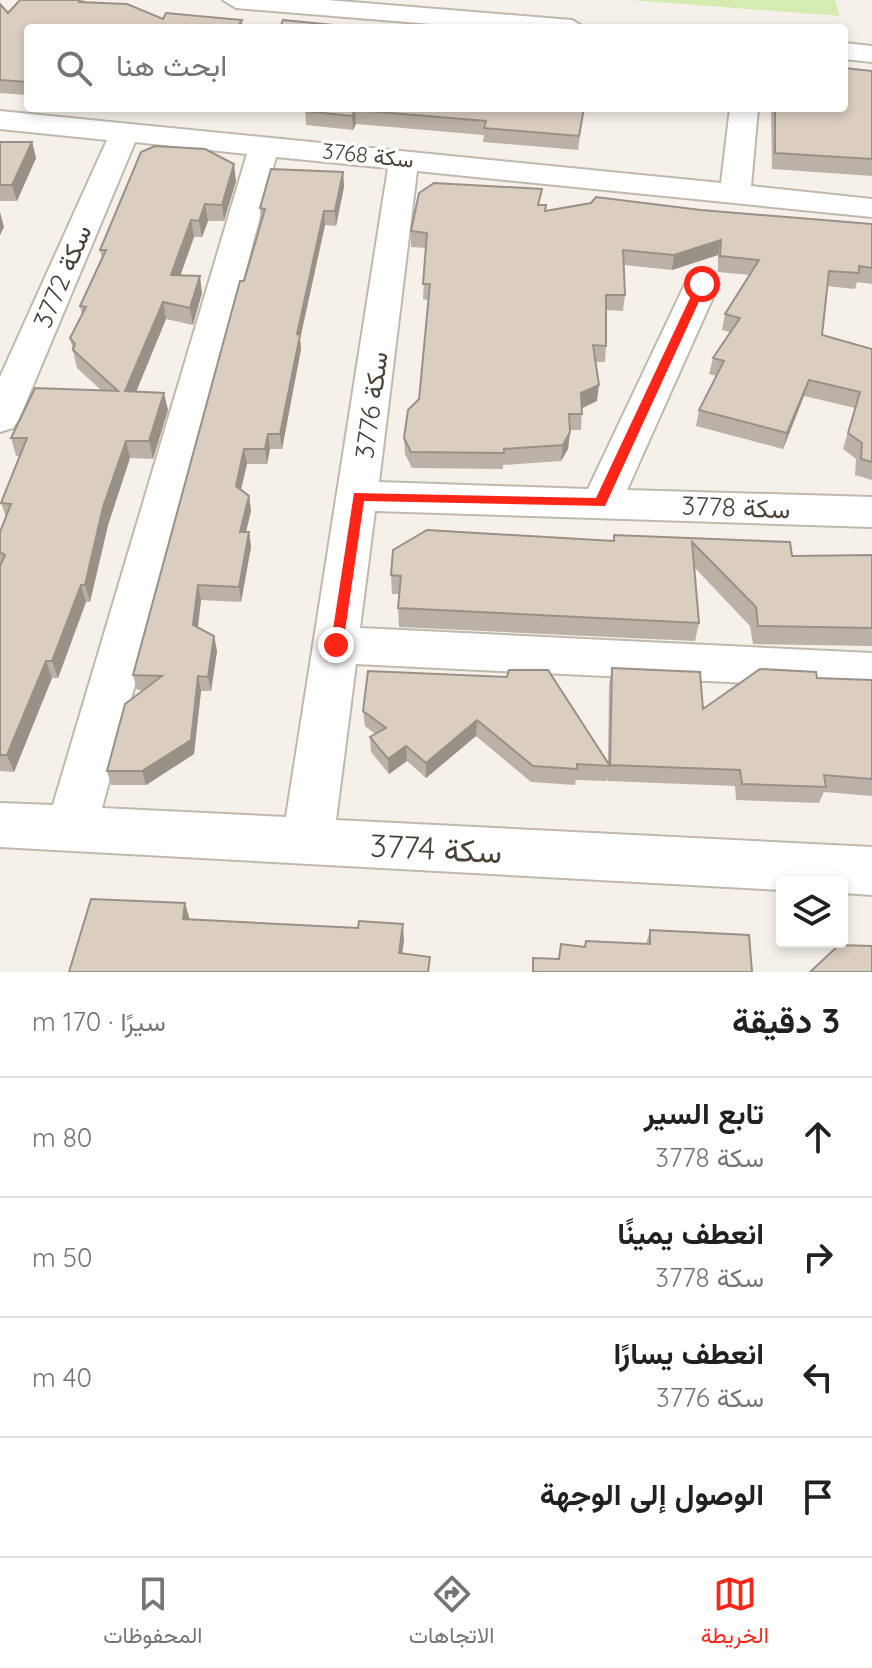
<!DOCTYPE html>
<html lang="ar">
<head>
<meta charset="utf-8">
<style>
  body { margin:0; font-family:Quicksand,Vazirmatn,sans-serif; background:#f6f6f6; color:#202124; direction:rtl }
  .controls { position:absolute; right:24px; bottom:24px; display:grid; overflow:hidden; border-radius:8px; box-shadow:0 4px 12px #0003 }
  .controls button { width:72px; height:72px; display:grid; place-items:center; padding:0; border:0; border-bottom:2px solid #e0e0e0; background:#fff; color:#202124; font:40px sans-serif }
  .stop { position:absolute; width:24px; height:24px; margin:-18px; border:6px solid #ff2517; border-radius:50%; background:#fff }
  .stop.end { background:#ff2517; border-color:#fff; box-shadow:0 2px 8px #0008 }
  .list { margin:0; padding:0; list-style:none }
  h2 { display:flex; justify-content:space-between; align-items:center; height:104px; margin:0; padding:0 32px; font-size:34px }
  h2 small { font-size:26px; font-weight:400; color:#757577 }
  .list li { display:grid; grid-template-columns:52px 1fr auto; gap:24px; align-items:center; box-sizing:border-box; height:120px; padding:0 32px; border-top:2px solid #e0e0e0 }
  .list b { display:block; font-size:30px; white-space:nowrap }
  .list p { margin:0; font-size:26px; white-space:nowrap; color:#757577 }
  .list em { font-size:26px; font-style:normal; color:#757577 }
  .icon { flex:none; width:44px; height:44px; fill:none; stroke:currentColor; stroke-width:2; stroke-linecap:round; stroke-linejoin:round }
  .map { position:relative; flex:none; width:872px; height:972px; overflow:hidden; direction:ltr }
  .search { position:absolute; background:#fff; box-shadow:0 4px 12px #0003; left:24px; right:24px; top:24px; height:88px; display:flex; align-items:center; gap:20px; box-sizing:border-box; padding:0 28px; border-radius:8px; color:#757577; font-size:30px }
  .sheet { height:584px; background:#fff }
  nav { display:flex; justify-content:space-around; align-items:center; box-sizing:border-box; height:112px; border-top:2px solid #e0e0e0; background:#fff; font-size:22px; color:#757577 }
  nav a { display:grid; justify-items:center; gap:4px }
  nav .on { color:#ff2517 }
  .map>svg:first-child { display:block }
  .green { fill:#d6ebb1 }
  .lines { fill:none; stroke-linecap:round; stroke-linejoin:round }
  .minor-casing { stroke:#c1b8ac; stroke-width:4 }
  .minor { fill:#fff; fill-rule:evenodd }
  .wall { fill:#bbb1a6 }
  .shaded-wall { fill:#999087 }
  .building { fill:#dacec1; stroke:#999087; stroke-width:2 }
  .route { fill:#ff2517 }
  .labels { text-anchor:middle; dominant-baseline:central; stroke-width:7; stroke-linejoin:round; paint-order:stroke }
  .far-street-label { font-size:22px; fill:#4a4137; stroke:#fff }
  .street-label { font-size:26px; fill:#4a4137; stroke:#fff }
  .near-street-label { font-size:32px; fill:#4a4137; stroke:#fff }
</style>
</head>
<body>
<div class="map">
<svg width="872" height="972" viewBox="0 0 872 972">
  <rect width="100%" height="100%" fill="#f5f1ea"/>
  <path class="green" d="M 630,0 L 835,0 L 840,16 Z"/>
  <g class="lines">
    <defs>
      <path id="minor" d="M 223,0 L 327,0 L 572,20 L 585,28 L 480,28 L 236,8 Z
        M 844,43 L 872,46 L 872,62 L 844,59 Z
        M 730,108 L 758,108 L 751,186 L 872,199 L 872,217 L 417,171 L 379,482 L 588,489 L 685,284 L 690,277 L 702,274 L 714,277 L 719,284 L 627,490 L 872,497 L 872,527 L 375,511 L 360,628 L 872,653 L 872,689 L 356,664 L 336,820 L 872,847 L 872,895 L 842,893 L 842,882 L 782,882 L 782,890 L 0,847 L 0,803 L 53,805 L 247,154 L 135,142 L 19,419 L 13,428 L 0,432 L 0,377 L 107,140 L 0,129 L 0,111 L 721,183 ZM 276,157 L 388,168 L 286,817 L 102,808 Z"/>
    </defs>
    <use href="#minor" class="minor-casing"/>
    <use href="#minor" class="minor"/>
  </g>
  <path class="wall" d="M 20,0 L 84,0 L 84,2 L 163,19 L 242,20 L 243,28 L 28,28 L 28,95 L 0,93 L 0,4 L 8,13 Z
    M 872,71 L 872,176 L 772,169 L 771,108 L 844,108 Z
    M 305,108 L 584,108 L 578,150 L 483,142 L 484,135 L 356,124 L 353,130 L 306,125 Z
    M 662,108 L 695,108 L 694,111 Z
    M 0,142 L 32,142 L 36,158 L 17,201 L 0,201 Z
    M 343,172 L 344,187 L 336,226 L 325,225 L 300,339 L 301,349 L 282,449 L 270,449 L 267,464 L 247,464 L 241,490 L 249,496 L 251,511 L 246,532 L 249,532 L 251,547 L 241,602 L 201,600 L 198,628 L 214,636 L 217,651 L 211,691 L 201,691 L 194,754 L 146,785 L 111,785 L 107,771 L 144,690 L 137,690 L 133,675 L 261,222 L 260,208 Z
    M 236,181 L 224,221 L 208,221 L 202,237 L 194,237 L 180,276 L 202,293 L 193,325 L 166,319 L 136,392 L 168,410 L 153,459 L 130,458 L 108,525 L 90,602 L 86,602 L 58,678 L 52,678 L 14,772 L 0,771 L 0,532 L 6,517 L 1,503 L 20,456 L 16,456 L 11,438 L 102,391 L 77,368 L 70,338 L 82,315 L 80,306 L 102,258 L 100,250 Z
    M 541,205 L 545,211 L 701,210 L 872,224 L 872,284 L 857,282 L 855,289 L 827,286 L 822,335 L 872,349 L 872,480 L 855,475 L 856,459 L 843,449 L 855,408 L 804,396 L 783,449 L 696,426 L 699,410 L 716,376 L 709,374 L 713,358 L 730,332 L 722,330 L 725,314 L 750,275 L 718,272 L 718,255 L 672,270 L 624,265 L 625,295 L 623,311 L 606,310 L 606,346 L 605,362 L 595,362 L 597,401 L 582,408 L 581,430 L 570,430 L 568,449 L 561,461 L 503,465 L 503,469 L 412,468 L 405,454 L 404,438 L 419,399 L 428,300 L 423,299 L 426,248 L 411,247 L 411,231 Z
    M 614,535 L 790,542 L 792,556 L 872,555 L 872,646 L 753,644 L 750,626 L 694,567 L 699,623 L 695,641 L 399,627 L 398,608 L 400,594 L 392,594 L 391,575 L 613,541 Z
    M 612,668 L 703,709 L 817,678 L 872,680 L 872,796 L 824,792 L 819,803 L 736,800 L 735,786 L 608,781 L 608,778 L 607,781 L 576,780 L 575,785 L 531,782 L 476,736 L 426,778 L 407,761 L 389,774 L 371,752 L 370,737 L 375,734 L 365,726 L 363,711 L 368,671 L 608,763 L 609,685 Z
    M 650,930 L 752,972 L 532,972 L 533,958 L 559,959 L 646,944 Z"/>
  <path class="shaded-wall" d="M 355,110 L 356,124 L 353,130 L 352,116 Z
    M 32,142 L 36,158 L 17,201 L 12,185 Z
    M 234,164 L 236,181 L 224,221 L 222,205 Z
    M 343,172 L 344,187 L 336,226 L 335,211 Z
    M 205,204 L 208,221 L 202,237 L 199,221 Z
    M 324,211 L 325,225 L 300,339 L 301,349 L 282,449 L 280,434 L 297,334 Z
    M 0,212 L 4,227 L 0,235 Z
    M 191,220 L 194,237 L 174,293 L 171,275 Z
    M 721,240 L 718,255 L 672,270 L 674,255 Z
    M 200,276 L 202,293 L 193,325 L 190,308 Z
    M 163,302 L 166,319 L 129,409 L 125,391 Z
    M 809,380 L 804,396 L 783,449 L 787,433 Z
    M 599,385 L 597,401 L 580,409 L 581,393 Z
    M 164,393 L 168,410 L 153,459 L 149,441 Z
    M 570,432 L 568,449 L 561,461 L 563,445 Z
    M 268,434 L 270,449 L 267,464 L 265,449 Z
    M 126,441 L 130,458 L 108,525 L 90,602 L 85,585 L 103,507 Z
    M 244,449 L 247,464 L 238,501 L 236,486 Z
    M 249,496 L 251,511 L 242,547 L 240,532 Z
    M 249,532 L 251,547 L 241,602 L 239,587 Z
    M 81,585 L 86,602 L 58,678 L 52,661 Z
    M 198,585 L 201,600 L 196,640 L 193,625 Z
    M 214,636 L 217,651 L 211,691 L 208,677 Z
    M 46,661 L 52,678 L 14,772 L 7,755 Z
    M 198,676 L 201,691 L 194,754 L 146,785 L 142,771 Z
    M 477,720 L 476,736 L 426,778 L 426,763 Z
    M 406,746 L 407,761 L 389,774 L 388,759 Z
    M 185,903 L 190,920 L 183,919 Z
    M 403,924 L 404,941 L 400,969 L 399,953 Z"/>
  <path class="building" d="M 20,0 L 80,0 L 79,2 L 127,4 L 163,19 L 166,13 L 242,20 L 237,28 L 28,28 L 28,82 L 0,80 L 0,4 L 8,13 Z
    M 283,20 L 364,28 L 280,28 Z
    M 844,68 L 872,71 L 872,159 L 775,153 L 775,108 L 844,108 Z
    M 306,108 L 584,108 L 579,136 L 484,128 L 486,121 L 355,110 L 352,116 L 304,111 Z
    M 0,142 L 32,142 L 12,185 L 0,185 Z
    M 155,146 L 205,149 L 234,164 L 222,205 L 205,204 L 199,221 L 191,220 L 171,275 L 200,276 L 190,308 L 163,302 L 125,391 L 164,393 L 149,441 L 126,441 L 103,507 L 85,585 L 81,585 L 52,661 L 46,661 L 7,755 L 0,755 L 0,566 L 5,555 L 0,552 L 0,532 L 11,504 L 1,503 L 27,438 L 11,438 L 35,388 L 118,391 L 73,350 L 75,344 L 70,338 L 86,307 L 80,306 L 106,250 L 100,250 L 141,152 Z
    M 271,169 L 343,172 L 335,211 L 324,211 L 297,334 L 300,335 L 280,434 L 268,434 L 265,449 L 244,449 L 236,486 L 249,496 L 240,532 L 249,532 L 239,587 L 198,585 L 193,625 L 214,636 L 208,677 L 198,676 L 191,740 L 142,771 L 107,771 L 125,704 L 162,676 L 133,675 L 240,281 L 244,281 L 265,209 L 260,208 Z
    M 434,183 L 542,189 L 538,205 L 546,205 L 545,211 L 591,203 L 596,197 L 701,210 L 872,224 L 872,268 L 859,266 L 859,273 L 829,271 L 822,335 L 872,349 L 872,462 L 861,459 L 862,443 L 848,433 L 860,392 L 809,380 L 787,433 L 699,410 L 724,361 L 713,358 L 740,318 L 725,314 L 759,260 L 720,256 L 721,240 L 674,255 L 623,250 L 625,295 L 606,295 L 606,346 L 593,345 L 599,385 L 581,393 L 582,414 L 569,414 L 570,432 L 563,445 L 504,449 L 504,453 L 411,452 L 404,438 L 408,410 L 419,399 L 430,284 L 423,284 L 427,233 L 411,231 L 419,193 Z
    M 427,530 L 614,541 L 614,535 L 790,542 L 792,556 L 872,555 L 872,628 L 758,626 L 756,607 L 692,542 L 699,623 L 398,608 L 401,576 L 391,575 L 393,550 Z
    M 612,668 L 700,672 L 703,709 L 760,669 L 816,672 L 817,678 L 872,680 L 872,779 L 824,775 L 826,787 L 742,784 L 740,770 L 610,765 Z
    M 509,670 L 548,670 L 610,766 L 577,764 L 577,769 L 533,766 L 477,720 L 426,763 L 406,746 L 388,759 L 370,737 L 386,728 L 363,711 L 368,671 L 507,677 Z
    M 91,899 L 185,903 L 183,919 L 358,928 L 359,921 L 403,924 L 399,953 L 430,957 L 428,972 L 69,972 Z
    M 650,930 L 749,935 L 752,972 L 533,972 L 533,958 L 559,959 L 561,944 L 585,947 L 586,941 L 650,944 Z
    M 839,945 L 872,946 L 872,972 L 810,972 Z"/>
  <path class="route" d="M 698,281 L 707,284 L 605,506 L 364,501 L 343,645 L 341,649 L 330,649 L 354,493 L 596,498 Z"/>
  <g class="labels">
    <g class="far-street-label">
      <text transform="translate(368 155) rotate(6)">سكة 3768</text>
    </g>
    <g class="street-label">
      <text transform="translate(62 276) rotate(-67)">سكة 3772</text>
      <text transform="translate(371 405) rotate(-82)">سكة 3776</text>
      <text transform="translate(736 507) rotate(2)">سكة 3778</text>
    </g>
    <g class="near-street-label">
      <text transform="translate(436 848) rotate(3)">سكة 3774</text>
    </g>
  </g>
</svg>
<div class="controls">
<button><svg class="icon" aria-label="layers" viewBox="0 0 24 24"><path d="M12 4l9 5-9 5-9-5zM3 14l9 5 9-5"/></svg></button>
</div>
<div class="stop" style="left:702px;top:284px"></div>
<div class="stop end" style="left:336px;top:645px"></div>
<div class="search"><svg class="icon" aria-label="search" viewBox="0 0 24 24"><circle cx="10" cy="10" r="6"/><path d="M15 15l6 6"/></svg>ابحث هنا</div>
</div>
<section class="sheet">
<h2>3 دقيقة<small>سيرًا · 170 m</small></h2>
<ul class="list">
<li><svg class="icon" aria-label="ahead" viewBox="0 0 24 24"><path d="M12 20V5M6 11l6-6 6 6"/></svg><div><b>تابع السير</b><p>سكة 3778</p></div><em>80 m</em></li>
<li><svg class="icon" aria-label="right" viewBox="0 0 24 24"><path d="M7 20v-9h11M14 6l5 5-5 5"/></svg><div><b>انعطف يمينًا</b><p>سكة 3778</p></div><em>50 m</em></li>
<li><svg class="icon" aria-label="left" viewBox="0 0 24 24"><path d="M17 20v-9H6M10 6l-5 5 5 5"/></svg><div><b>انعطف يسارًا</b><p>سكة 3776</p></div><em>40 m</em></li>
<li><svg class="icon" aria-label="arrive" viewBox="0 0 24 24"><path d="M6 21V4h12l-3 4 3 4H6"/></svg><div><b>الوصول إلى الوجهة</b></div></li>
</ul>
</section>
<nav>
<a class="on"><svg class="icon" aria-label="map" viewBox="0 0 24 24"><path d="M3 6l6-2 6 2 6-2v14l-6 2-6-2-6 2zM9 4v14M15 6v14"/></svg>الخريطة</a>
<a><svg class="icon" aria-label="directions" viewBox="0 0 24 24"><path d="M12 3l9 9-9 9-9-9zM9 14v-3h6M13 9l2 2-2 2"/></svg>الاتجاهات</a>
<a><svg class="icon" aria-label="saved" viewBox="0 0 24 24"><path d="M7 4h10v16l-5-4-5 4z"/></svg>المحفوظات</a>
</nav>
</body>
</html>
